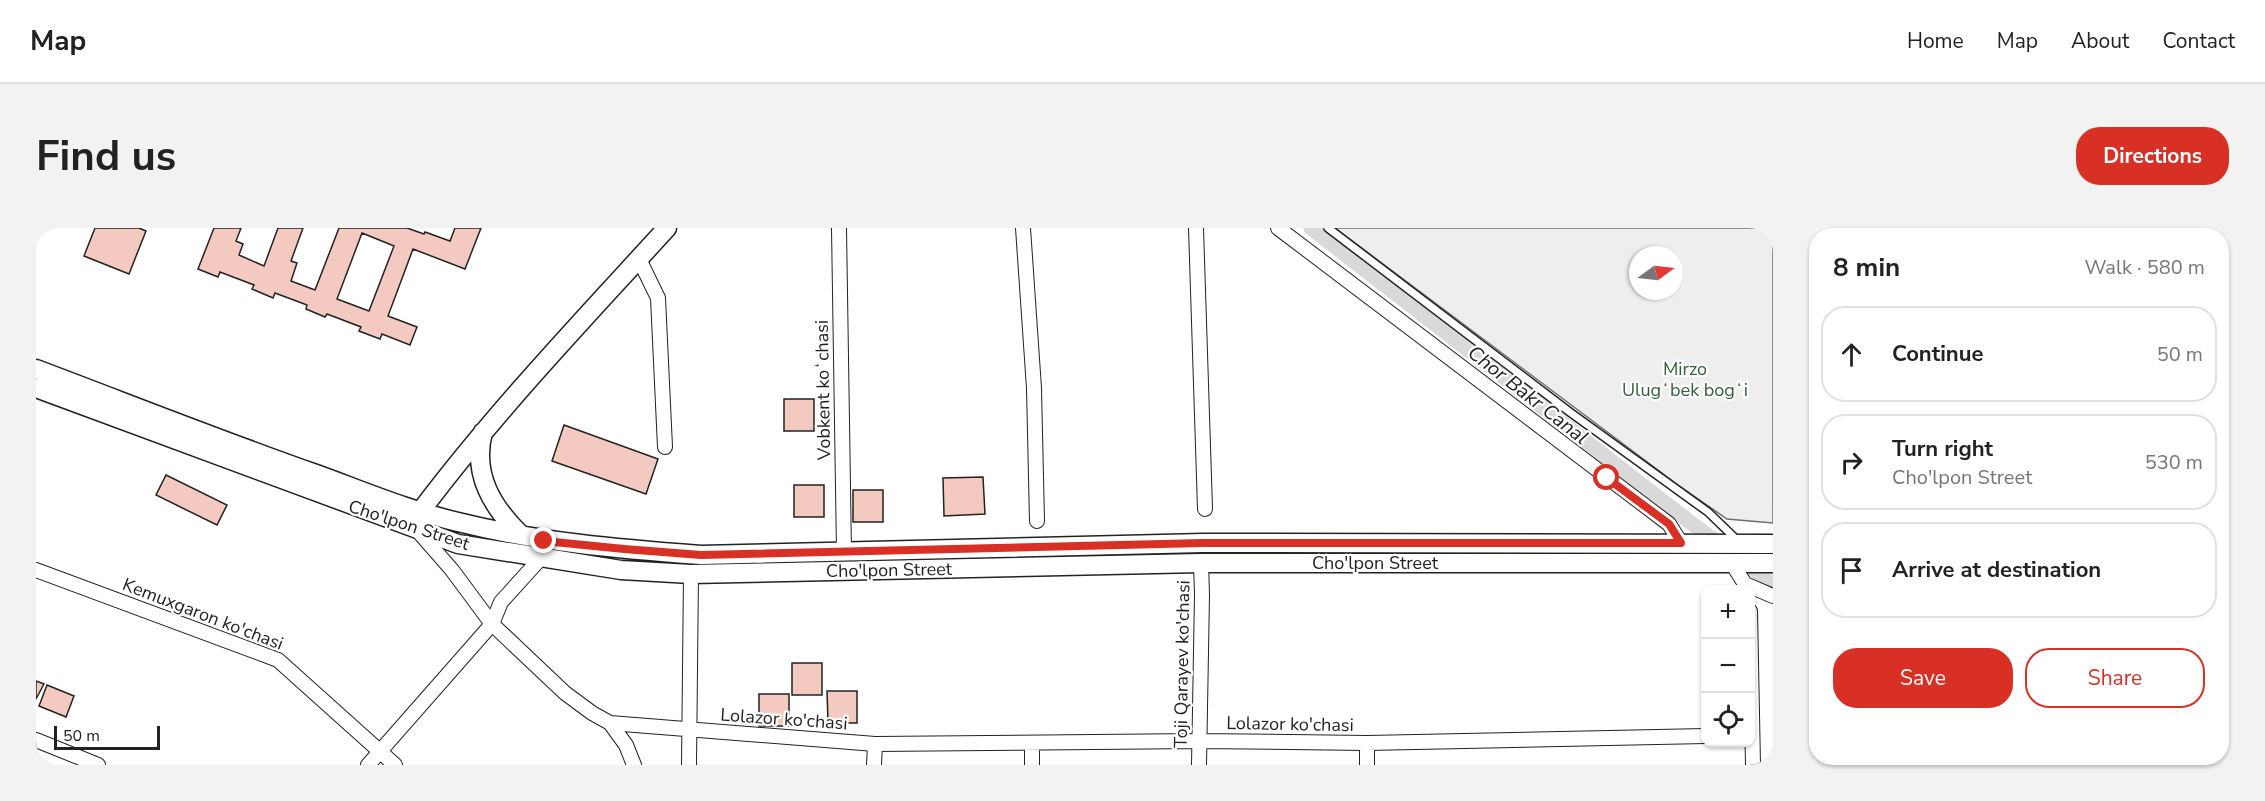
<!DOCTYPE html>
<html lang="en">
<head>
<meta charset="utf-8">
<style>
  body { margin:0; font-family:"Nunito Sans",sans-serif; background:#f2f2f2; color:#222 }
  .controls { position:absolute; right:18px; bottom:18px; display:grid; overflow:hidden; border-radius:12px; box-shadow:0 2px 4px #0004 }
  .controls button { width:54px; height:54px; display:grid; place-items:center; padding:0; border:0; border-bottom:2px solid #e0e0e0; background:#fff; color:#222; font:30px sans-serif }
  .compass { position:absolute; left:1593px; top:18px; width:54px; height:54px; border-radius:50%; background:#fff; box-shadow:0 2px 4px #0004; rotate:75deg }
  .scale { position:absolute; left:18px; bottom:15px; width:106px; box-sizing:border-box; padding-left:6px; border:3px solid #222; border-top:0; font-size:16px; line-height:21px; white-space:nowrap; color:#222; -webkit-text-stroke:4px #fff; paint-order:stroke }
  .stop { position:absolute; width:18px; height:18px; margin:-14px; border:4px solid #d93025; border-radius:50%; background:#fff }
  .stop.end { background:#d93025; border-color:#fff; box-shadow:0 2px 6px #0008 }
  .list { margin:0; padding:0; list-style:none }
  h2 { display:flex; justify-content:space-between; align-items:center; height:78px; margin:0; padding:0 24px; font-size:26px }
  h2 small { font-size:20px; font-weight:400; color:#767676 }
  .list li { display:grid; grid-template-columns:39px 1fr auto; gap:18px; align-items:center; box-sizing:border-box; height:96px; margin:0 12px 12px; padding:0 12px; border:2px solid #e0e0e0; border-radius:24px }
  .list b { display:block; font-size:22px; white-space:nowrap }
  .list p { margin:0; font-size:20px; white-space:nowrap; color:#767676 }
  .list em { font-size:20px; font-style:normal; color:#767676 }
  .actions { display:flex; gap:12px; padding:18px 24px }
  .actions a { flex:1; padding:14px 0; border:2px solid #d93025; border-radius:24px; text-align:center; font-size:21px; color:#d93025 }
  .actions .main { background:#d93025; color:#fff }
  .icon { flex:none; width:33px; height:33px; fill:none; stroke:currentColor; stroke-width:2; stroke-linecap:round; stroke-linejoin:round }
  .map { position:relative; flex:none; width:1737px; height:537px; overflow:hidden; border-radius:24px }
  header { display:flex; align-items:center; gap:36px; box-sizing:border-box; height:84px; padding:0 30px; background:#fff; border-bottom:2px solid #e0e0e0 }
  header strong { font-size:28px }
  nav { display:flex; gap:33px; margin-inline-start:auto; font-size:21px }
  .intro { display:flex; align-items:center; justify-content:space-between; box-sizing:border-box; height:144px; padding:0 36px }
  h1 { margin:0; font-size:42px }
  .button { padding:15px 27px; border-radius:24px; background:#d93025; color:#fff; font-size:21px; font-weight:700 }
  main { display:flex; gap:36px; padding:0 36px }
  aside { flex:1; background:#fff; border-radius:24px; box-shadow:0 2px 4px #0004 }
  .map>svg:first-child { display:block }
  .green { fill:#eee; stroke:#6f6f6f; stroke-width:1.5; fill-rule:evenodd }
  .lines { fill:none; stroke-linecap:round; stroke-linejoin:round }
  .canal { stroke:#d9d9d9; stroke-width:15 }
  .building { fill:#f3c9c0; stroke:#222; stroke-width:1.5; fill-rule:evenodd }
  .service-casing { stroke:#222; stroke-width:10 }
  .minor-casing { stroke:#222; stroke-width:16 }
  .secondary-casing { stroke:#222; stroke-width:21 }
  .service { stroke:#fff; stroke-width:7 }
  .minor { stroke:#fff; stroke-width:14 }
  .secondary { stroke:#fff; stroke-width:18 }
  .route { stroke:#d93025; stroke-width:8 }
  .labels { text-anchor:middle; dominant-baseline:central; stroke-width:4.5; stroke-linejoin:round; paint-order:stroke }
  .park-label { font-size:18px; fill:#2f5e38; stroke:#fff }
  .street-label { font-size:18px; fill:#222; stroke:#fff }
  .water-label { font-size:20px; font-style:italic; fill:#222; stroke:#fff }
</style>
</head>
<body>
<header>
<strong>Map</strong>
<nav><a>Home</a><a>Map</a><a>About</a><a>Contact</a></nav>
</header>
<div class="intro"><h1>Find us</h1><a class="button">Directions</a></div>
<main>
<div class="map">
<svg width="1737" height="537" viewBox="0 0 1737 537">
  <rect width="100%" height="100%" fill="#fff"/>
  <path class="green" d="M 1299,0 L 1737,0 L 1737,295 L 1691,291 L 1642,257 ZM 1602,27 L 1638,27 L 1638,63 L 1602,63 Z"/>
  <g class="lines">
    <path class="canal" d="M 1275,0 L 1659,298 L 1737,356"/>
  </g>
  <path class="building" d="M 59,0 L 103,0 L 110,3 L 93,46 L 48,28 Z
    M 178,0 L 205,0 L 200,13 L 207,16 L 203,27 L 228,38 L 242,0 L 267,0 L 255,33 L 261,35 L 255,53 L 279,62 L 303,0 L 371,0 L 388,6 L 389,4 L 414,13 L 419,0 L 445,0 L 429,41 L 377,21 L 352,88 L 381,99 L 374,117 L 346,106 L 344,111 L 323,103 L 325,99 L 291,86 L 289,89 L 270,81 L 271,77 L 239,65 L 237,70 L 216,61 L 218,57 L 184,44 L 182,49 L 162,41 ZM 326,5 L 358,18 L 333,83 L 301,71 Z
    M 748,171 L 778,171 L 778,203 L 748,203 Z
    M 528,197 L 622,231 L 610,266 L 516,233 Z
    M 130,247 L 191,277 L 181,297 L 120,267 Z
    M 947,249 L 949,286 L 908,288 L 907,250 Z
    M 758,257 L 788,257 L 788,289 L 758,289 Z
    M 817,262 L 847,262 L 847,294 L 817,294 Z
    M 756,435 L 786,435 L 786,467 L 756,467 Z
    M 0,453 L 8,456 L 0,471 Z
    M 11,457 L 38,468 L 30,489 L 3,478 Z
    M 791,463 L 821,463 L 821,495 L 792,495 Z
    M 723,466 L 753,466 L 753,498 L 723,498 Z"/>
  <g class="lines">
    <defs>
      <path id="service" d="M 1292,0 L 1535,185 L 1672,284 L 1702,313"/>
      <path id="minor" d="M 803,0 L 808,324
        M 987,0 L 998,160 L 1001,293
        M 1160,0 L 1169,281
        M 1242,0 L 1633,296 L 1645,315
        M 603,31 L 622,70 L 629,219
        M 381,302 L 416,342 L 456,396 L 529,465 L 556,485 L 574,495 L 590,517 L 598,537
        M 1695,334 L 1709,356 L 1710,362
        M 0,342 L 242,432 L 359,537
        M 1709,356 L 1737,368
        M 1714,383 L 1717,537
        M 574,495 L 839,516 L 1163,513 L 1331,515 L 1670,508
        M 0,512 L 62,537
        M 996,515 L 996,537
        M 1331,515 L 1331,537
        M 332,537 L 456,396 L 465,374 L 504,331
        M 653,537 L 655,346
        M 838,537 L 839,516
        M 1163,537 L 1166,367 L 1165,335"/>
      <path id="secondary" d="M 0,141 C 93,176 186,213 280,246 C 327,263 374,283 422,294 C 502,314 583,321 665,327 L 1167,315 L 1737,316
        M 0,160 L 422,316 L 585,342 L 655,346 L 1165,335 L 1737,335
        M 447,204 C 436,246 456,279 485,307
        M 382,295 L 384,284 C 460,183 546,93 631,0"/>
    </defs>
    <use href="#service" class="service-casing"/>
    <use href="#minor" class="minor-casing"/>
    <use href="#secondary" class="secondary-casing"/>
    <use href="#service" class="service"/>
    <use href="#minor" class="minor"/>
    <use href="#secondary" class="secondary"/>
  </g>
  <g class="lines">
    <path class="route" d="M 508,313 L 588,321 L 665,327 L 1167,315 L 1645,315 L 1633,296 L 1571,250"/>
  </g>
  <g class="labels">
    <g class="park-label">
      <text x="1649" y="141">Mirzo<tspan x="1649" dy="21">Ulugʻbek bogʻi</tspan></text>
    </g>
    <g class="street-label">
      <text transform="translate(787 162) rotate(-91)">Vobkent koʻchasi</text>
      <text transform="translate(373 297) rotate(18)">Cho'lpon Street</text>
      <text x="1339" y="335">Cho'lpon Street</text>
      <text transform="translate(853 342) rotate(-1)">Cho'lpon Street</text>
      <text transform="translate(167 386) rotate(21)">Kemuxgaron ko'chasi</text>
      <text transform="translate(1146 436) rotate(-89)">Toji Qarayev ko'chasi</text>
      <text transform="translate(748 491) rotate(4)">Lolazor ko'chasi</text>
      <text transform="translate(1254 496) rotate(1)">Lolazor ko'chasi</text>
    </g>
    <g class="water-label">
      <text transform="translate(1492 167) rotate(38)">Chor Bakr Canal</text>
    </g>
  </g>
</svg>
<div class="controls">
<button>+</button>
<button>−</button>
<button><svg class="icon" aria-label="locate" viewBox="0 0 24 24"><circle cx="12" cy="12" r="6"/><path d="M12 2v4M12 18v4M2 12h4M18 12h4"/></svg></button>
</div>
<svg class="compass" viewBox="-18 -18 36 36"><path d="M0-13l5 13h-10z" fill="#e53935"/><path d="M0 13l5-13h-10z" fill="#767676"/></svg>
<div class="scale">50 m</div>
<div class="stop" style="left:1571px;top:250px"></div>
<div class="stop end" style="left:508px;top:313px"></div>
</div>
<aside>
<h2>8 min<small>Walk · 580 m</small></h2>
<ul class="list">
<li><svg class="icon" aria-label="ahead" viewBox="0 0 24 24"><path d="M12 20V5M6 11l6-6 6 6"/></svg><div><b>Continue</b></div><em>50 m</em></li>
<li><svg class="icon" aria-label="right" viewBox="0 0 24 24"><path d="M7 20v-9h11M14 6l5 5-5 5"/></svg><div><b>Turn right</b><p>Cho'lpon Street</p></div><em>530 m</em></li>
<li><svg class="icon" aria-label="arrive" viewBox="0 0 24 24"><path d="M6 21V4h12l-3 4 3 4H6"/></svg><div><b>Arrive at destination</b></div></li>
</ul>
<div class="actions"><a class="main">Save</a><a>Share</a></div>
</aside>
</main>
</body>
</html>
